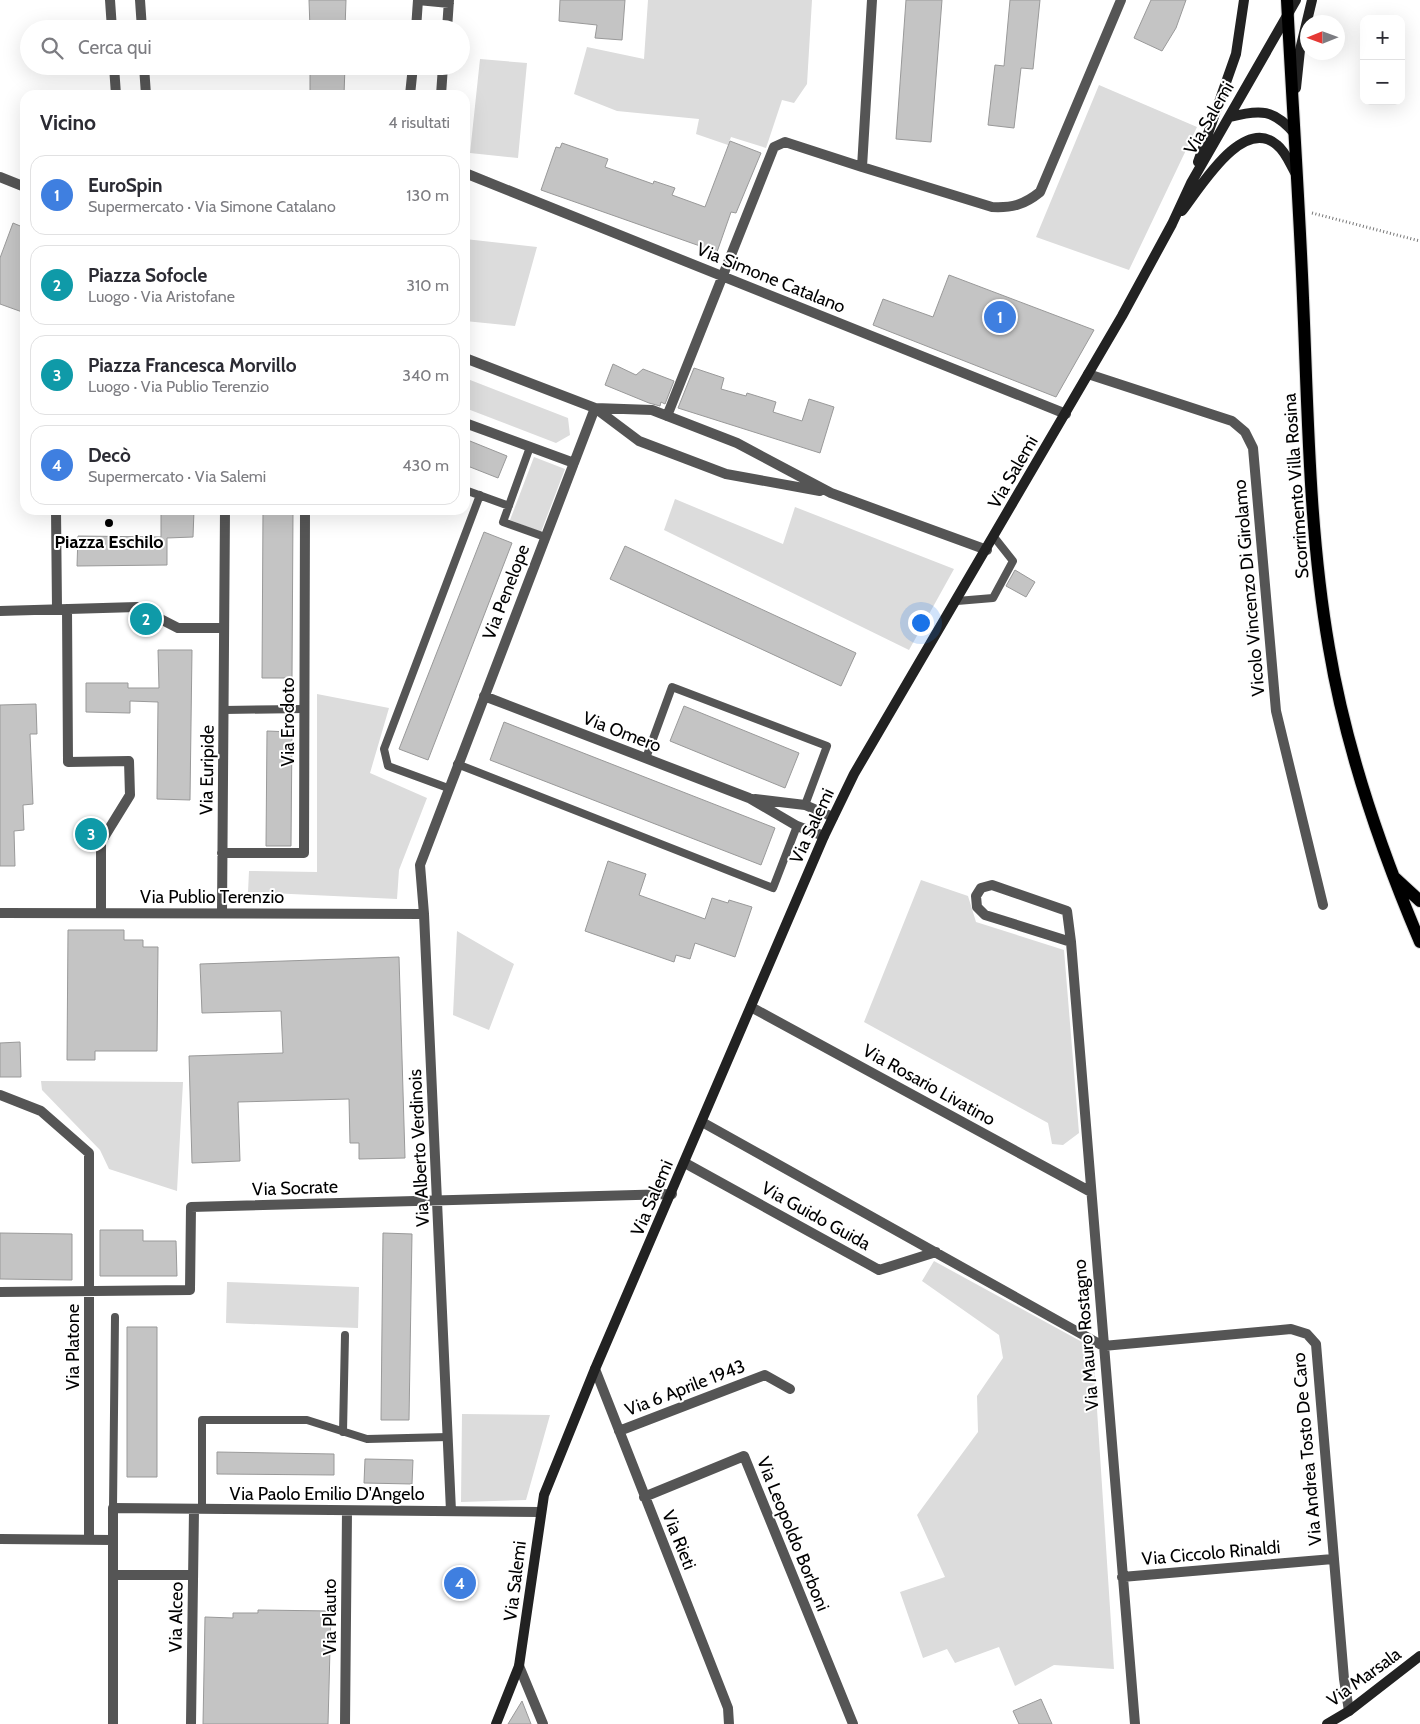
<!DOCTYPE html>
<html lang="it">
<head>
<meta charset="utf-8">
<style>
  body { margin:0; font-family:Cabin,sans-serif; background:#f2f2f3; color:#2b2b33 }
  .controls { position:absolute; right:15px; top:15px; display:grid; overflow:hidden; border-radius:10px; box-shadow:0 5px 20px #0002 }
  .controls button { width:45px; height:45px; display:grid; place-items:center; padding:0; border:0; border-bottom:1px solid #e1e1e2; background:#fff; color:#2b2b33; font:25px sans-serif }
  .compass { position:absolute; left:1300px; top:15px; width:45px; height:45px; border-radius:50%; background:#fff; box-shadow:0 5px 20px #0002; rotate:269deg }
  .you { position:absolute; left:920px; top:622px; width:18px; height:18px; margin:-12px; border:4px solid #fff; border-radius:50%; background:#1a73e8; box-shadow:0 0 0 8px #1a73e833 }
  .badge { display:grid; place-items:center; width:32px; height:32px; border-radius:50%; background:#2563eb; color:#fff; font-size:16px; font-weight:700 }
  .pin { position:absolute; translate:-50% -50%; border:2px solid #fff; box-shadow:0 1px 5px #0006 }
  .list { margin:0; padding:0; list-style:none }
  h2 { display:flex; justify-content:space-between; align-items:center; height:65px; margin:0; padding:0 20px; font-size:21px }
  h2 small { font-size:16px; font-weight:400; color:#7c7c81 }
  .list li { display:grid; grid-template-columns:32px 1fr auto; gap:15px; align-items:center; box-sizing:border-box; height:80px; margin:0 10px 10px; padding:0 10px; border:1px solid #e1e1e2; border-radius:15px }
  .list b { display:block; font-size:19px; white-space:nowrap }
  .list p { margin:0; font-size:16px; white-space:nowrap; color:#7c7c81 }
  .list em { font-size:16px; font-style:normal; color:#7c7c81 }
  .icon { flex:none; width:28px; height:28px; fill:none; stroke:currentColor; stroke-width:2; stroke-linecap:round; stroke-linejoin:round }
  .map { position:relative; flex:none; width:1420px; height:1724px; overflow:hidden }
  .search { position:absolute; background:#fff; box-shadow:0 5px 20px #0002; left:20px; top:20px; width:450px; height:55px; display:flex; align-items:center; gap:12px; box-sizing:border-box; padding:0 18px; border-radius:28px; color:#7c7c81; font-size:19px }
  .panel { position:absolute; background:#fff; box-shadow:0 5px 20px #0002; left:20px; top:90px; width:450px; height:425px; border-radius:15px }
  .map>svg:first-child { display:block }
  .green { fill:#dcdcdc }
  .building { fill:#c4c4c4; stroke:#999 }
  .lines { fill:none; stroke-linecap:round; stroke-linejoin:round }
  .primary-casing { stroke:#dbdbdb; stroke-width:14 }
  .path { stroke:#777; stroke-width:3; stroke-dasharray:1 2.5; stroke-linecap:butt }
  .lane { stroke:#555; stroke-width:8 }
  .street { stroke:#555; stroke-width:10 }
  .secondary { stroke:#222; stroke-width:10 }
  .primary { stroke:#000; stroke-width:12 }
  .poi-dot { fill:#000; stroke:#fff; stroke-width:2 }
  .labels { text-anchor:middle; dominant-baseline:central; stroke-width:4; stroke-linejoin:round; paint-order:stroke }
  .street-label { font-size:18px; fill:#000; stroke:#fff }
  .poi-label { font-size:18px; font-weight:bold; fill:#000; stroke:#fff }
</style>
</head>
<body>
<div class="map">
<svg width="1420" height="1724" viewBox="0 0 1420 1724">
  <rect width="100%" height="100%" fill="#fff"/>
  <path class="green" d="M 648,0 L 812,0 L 807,84 L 794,103 L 782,100 L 766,148 L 731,137 L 728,145 L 696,134 L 699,119 L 617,111 L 574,94 L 587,47 L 644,59 Z
    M 480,59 L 527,63 L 518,158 L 470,153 Z
    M 1099,85 L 1197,127 L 1129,270 L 1036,237 Z
    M 465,239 L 537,247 L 515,326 L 465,321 Z
    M 465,378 L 568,418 L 570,435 L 556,443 L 465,408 Z
    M 534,457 L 565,469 L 541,532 L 510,520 Z
    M 675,499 L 783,544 L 795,507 L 954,569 L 909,650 L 664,530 Z
    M 317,694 L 389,708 L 370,773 L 427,798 L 399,870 L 397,899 L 248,892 L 249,871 L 317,872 Z
    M 921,880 L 968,896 L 976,922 L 1064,950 L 1079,1133 L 1063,1145 L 1052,1144 L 1048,1123 L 864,1022 Z
    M 457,931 L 514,964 L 489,1030 L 453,1015 Z
    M 41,1081 L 183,1082 L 177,1191 L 109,1169 L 100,1150 L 42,1090 Z
    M 934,1261 L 1093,1348 L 1114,1669 L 1054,1665 L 1015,1686 L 999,1647 L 955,1663 L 947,1649 L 923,1658 L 900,1592 L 945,1577 L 917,1515 L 978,1432 L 977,1396 L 1003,1358 L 999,1335 L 922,1281 Z
    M 227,1282 L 359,1287 L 358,1328 L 226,1323 Z
    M 462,1414 L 550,1415 L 526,1500 L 461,1502 Z"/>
  <path class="building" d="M 309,0 L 346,0 L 345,29 L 310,29 Z
    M 560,0 L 625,0 L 622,40 L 595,38 L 597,25 L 559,21 Z
    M 906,0 L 942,0 L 931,142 L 896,139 Z
    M 1010,0 L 1040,0 L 1033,69 L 1021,68 L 1014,128 L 988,125 L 995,65 L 1004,66 Z
    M 1151,0 L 1186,0 L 1176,28 L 1162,51 L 1134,38 Z
    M 310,66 L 345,66 L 344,95 L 310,95 Z
    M 730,141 L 761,153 L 736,213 L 731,212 L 717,252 L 541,190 L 556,147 L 560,148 L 562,143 L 608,159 L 605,167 L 653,184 L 654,181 L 675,188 L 672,195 L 705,207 Z
    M 13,223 L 25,228 L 25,313 L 0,304 L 0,258 Z
    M 949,275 L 1094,330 L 1056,397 L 873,325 L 883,299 L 933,317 Z
    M 613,364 L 636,375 L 643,369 L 674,381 L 665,404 L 661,402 L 660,406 L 649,403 L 605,385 Z
    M 694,368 L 724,378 L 721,389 L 746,396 L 747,393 L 776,402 L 773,412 L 802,421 L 809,399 L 834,407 L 820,453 L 678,408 Z
    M 465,439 L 507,456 L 498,478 L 465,465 Z
    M 161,510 L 194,510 L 193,537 L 167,538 L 167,565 L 77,566 L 78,536 L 161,537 Z
    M 263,510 L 293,510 L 292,678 L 262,678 Z
    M 484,532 L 512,543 L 428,760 L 399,749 Z
    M 625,546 L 856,653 L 841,686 L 610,579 Z
    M 1015,570 L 1035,582 L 1026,597 L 1006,586 Z
    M 158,650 L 192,650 L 190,800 L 157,799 L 158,702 L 130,701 L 130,713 L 86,712 L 86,683 L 128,683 L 128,688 L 159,688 Z
    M 36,704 L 37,734 L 30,734 L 33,804 L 23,805 L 24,830 L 14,831 L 15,866 L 0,866 L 0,705 Z
    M 684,706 L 799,753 L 785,788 L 670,741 Z
    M 504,722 L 775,828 L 761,865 L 490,760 Z
    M 267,731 L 292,732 L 291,846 L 266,846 Z
    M 608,861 L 646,874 L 639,895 L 705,919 L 712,898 L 728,903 L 729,900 L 752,907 L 735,957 L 695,943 L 690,959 L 676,955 L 674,962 L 585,931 Z
    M 68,930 L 124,930 L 124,940 L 143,940 L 143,947 L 158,947 L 157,1051 L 95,1051 L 95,1060 L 67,1060 Z
    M 399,957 L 405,1158 L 359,1159 L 359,1143 L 350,1143 L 349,1099 L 238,1102 L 240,1161 L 192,1163 L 189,1056 L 283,1053 L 281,1011 L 202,1013 L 200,964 Z
    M 20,1042 L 21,1077 L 0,1077 L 0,1043 Z
    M 100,1230 L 143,1230 L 143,1241 L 176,1241 L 177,1276 L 100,1276 Z
    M 0,1233 L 72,1234 L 72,1280 L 0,1279 Z
    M 383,1233 L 412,1234 L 409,1420 L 381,1420 Z
    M 127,1327 L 157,1327 L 157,1477 L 127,1477 Z
    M 217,1452 L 334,1454 L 334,1475 L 217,1474 Z
    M 365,1459 L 413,1460 L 412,1484 L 364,1483 Z
    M 258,1610 L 331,1611 L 328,1724 L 203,1724 L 205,1617 L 233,1618 L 233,1613 L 258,1613 Z
    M 1041,1699 L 1052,1724 L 1019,1724 L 1013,1711 Z
    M 522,1701 L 531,1724 L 508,1724 Z"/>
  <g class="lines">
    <defs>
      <path id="primary" d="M 1287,0 C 1292,99 1299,198 1303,298 C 1308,415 1309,533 1329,648 C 1346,749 1380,848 1420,942
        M 1395,878 L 1420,901"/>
    </defs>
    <use href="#primary" class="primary-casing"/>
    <path class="path" d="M 1312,213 L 1420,241"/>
    <path class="lane" d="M 530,447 L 503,522 L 545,537
      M 465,490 L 509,506
      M 957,601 L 993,598 L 1013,561 L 994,537
      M 224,710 L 304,709
      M 646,758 L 672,687 L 827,746 L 805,805
      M 457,764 L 773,888 L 797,826
      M 448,788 L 388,766 L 384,749 L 480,495
      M 343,1432 L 345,1335
      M 113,1508 L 115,1317
      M 202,1509 L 202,1420 L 307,1420 L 367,1439 L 448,1437"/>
    <path class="street" d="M 110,0 L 112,29
      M 140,0 L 142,29
      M 418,0 L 449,3
      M 872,0 L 862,167 L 992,207 C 1012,208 1024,205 1040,192 L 1121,0
      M 416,29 L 418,0
      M 447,29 L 449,0
      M 114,66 L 116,95
      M 144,66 L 146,95
      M 410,95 L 413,66
      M 441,95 L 443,66
      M 465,173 L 1066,414
      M 0,177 L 25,187
      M 465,358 L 595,408 L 639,441 L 726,474 L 820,491
      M 1088,374 L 1232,421 L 1245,432 L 1253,448 L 1276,711 L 1323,905
      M 595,408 L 652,410 L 737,443 L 831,493 L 987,550
      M 667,416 L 774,147 L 785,142 L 862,167
      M 465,423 L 574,463
      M 56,510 L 57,609
      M 67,609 L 68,762 L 129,761 L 130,795 L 101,842 L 101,913
      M 0,611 L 137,607 L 178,628 L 224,628
      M 484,696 L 749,798 L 797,826 L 824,836
      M 755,799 L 805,805 L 833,817
      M 222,853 L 304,853 L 305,510
      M 0,913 L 424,914
      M 222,913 L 225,510
      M 1071,942 L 985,915 L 977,907 L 976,896 L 981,888 L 992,885 L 1067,911 L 1071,942 L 1135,1724
      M 751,1007 L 1091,1192
      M 0,1095 L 41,1111 L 89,1153 L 89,1540
      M 702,1122 L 1103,1346 L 1291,1329 L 1307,1334 L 1316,1344 L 1344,1679 L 1349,1711
      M 685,1163 L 879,1270 L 936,1252
      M 0,1292 L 190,1290 L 191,1207 L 672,1194
      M 595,1369 L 728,1708 L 729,1724
      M 619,1431 L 765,1375 L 790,1389
      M 644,1497 L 744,1456 L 853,1724
      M 451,1511 L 424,914 L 420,865 L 595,408
      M 0,1539 L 113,1540
      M 113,1575 L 193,1575
      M 1122,1577 L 1333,1559
      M 519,1666 L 543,1724
      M 113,1724 L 113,1508 L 540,1512
      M 191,1724 L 194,1510
      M 345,1724 L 347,1511"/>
    <path class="secondary" d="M 1296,88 L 1300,50 L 1312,0
      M 1230,117 C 1260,109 1274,109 1295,134
      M 1198,162 L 1236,54 L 1244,0
      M 1182,211 C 1200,188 1243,115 1277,145 C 1286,152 1290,164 1296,174
      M 496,1724 L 519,1666 L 544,1495 L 595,1369 L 824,836 L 854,774 L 1122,316 L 1172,224 L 1191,183 L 1296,0
      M 1327,1724 L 1349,1711 L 1420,1656"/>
    <use href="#primary" class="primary"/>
  </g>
  <circle class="poi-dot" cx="109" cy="523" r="5"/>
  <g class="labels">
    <g class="street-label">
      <text transform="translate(1209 118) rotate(-60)">Via Salemi</text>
      <text transform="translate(771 278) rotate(22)">Via Simone Catalano</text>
      <text transform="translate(1013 472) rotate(-60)">Via Salemi</text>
      <text transform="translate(1296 486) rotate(-94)">Scorrimento Villa Rosina</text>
      <text transform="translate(1249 588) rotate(-95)">Vicolo Vincenzo Di Girolamo</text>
      <text transform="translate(506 592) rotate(-69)">Via Penelope</text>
      <text transform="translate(288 722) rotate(-90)">Via Erodoto</text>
      <text transform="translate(622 732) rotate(21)">Via Omero</text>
      <text transform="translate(207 770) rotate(-89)">Via Euripide</text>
      <text transform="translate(812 826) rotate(-65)">Via Salemi</text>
      <text x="212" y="897">Via Publio Terenzio</text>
      <text transform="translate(929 1085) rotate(29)">Via Rosario Livatino</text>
      <text transform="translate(419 1148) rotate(-93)">Via Alberto Verdinois</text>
      <text transform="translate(295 1188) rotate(-2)">Via Socrate</text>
      <text transform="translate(652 1198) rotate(-67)">Via Salemi</text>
      <text transform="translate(816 1216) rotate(29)">Via Guido Guida</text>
      <text transform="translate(1086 1335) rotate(-95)">Via Mauro Rostagno</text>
      <text transform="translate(73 1347) rotate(-90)">Via Platone</text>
      <text transform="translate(685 1388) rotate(-21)">Via 6 Aprile 1943</text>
      <text transform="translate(1307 1449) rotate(-95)">Via Andrea Tosto De Caro</text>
      <text x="327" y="1494">Via Paolo Emilio D'Angelo</text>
      <text transform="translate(793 1534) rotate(68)">Via Leopoldo Borboni</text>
      <text transform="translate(679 1540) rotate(68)">Via Rieti</text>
      <text transform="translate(1211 1553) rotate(-5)">Via Ciccolo Rinaldi</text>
      <text transform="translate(515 1581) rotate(-83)">Via Salemi</text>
      <text transform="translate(176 1617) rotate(-89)">Via Alceo</text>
      <text transform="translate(330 1617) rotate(-90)">Via Plauto</text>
      <text transform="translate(1364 1677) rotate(-36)">Via Marsala</text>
    </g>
    <g class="poi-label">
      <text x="109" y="542">Piazza Eschilo</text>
    </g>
  </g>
</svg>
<div class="controls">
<button>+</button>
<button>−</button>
</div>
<svg class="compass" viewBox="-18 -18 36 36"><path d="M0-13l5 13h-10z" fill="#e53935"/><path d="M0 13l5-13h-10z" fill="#7c7c81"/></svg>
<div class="you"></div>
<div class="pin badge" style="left:1000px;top:317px;background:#3f7fe0">1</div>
<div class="pin badge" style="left:146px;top:619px;background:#0f9aa8">2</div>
<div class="pin badge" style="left:91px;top:834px;background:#0f9aa8">3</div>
<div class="pin badge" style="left:460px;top:1583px;background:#3f7fe0">4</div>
<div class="search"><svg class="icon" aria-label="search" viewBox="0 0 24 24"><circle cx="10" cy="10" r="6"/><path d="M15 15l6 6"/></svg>Cerca qui</div>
<section class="panel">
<h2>Vicino<small>4 risultati</small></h2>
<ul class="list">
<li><span class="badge" style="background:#3f7fe0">1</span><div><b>EuroSpin</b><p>Supermercato · Via Simone Catalano</p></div><em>130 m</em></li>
<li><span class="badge" style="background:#0f9aa8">2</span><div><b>Piazza Sofocle</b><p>Luogo · Via Aristofane</p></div><em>310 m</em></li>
<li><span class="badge" style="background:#0f9aa8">3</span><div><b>Piazza Francesca Morvillo</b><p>Luogo · Via Publio Terenzio</p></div><em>340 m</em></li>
<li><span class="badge" style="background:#3f7fe0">4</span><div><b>Decò</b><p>Supermercato · Via Salemi</p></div><em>430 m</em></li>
</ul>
</section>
</div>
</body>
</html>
